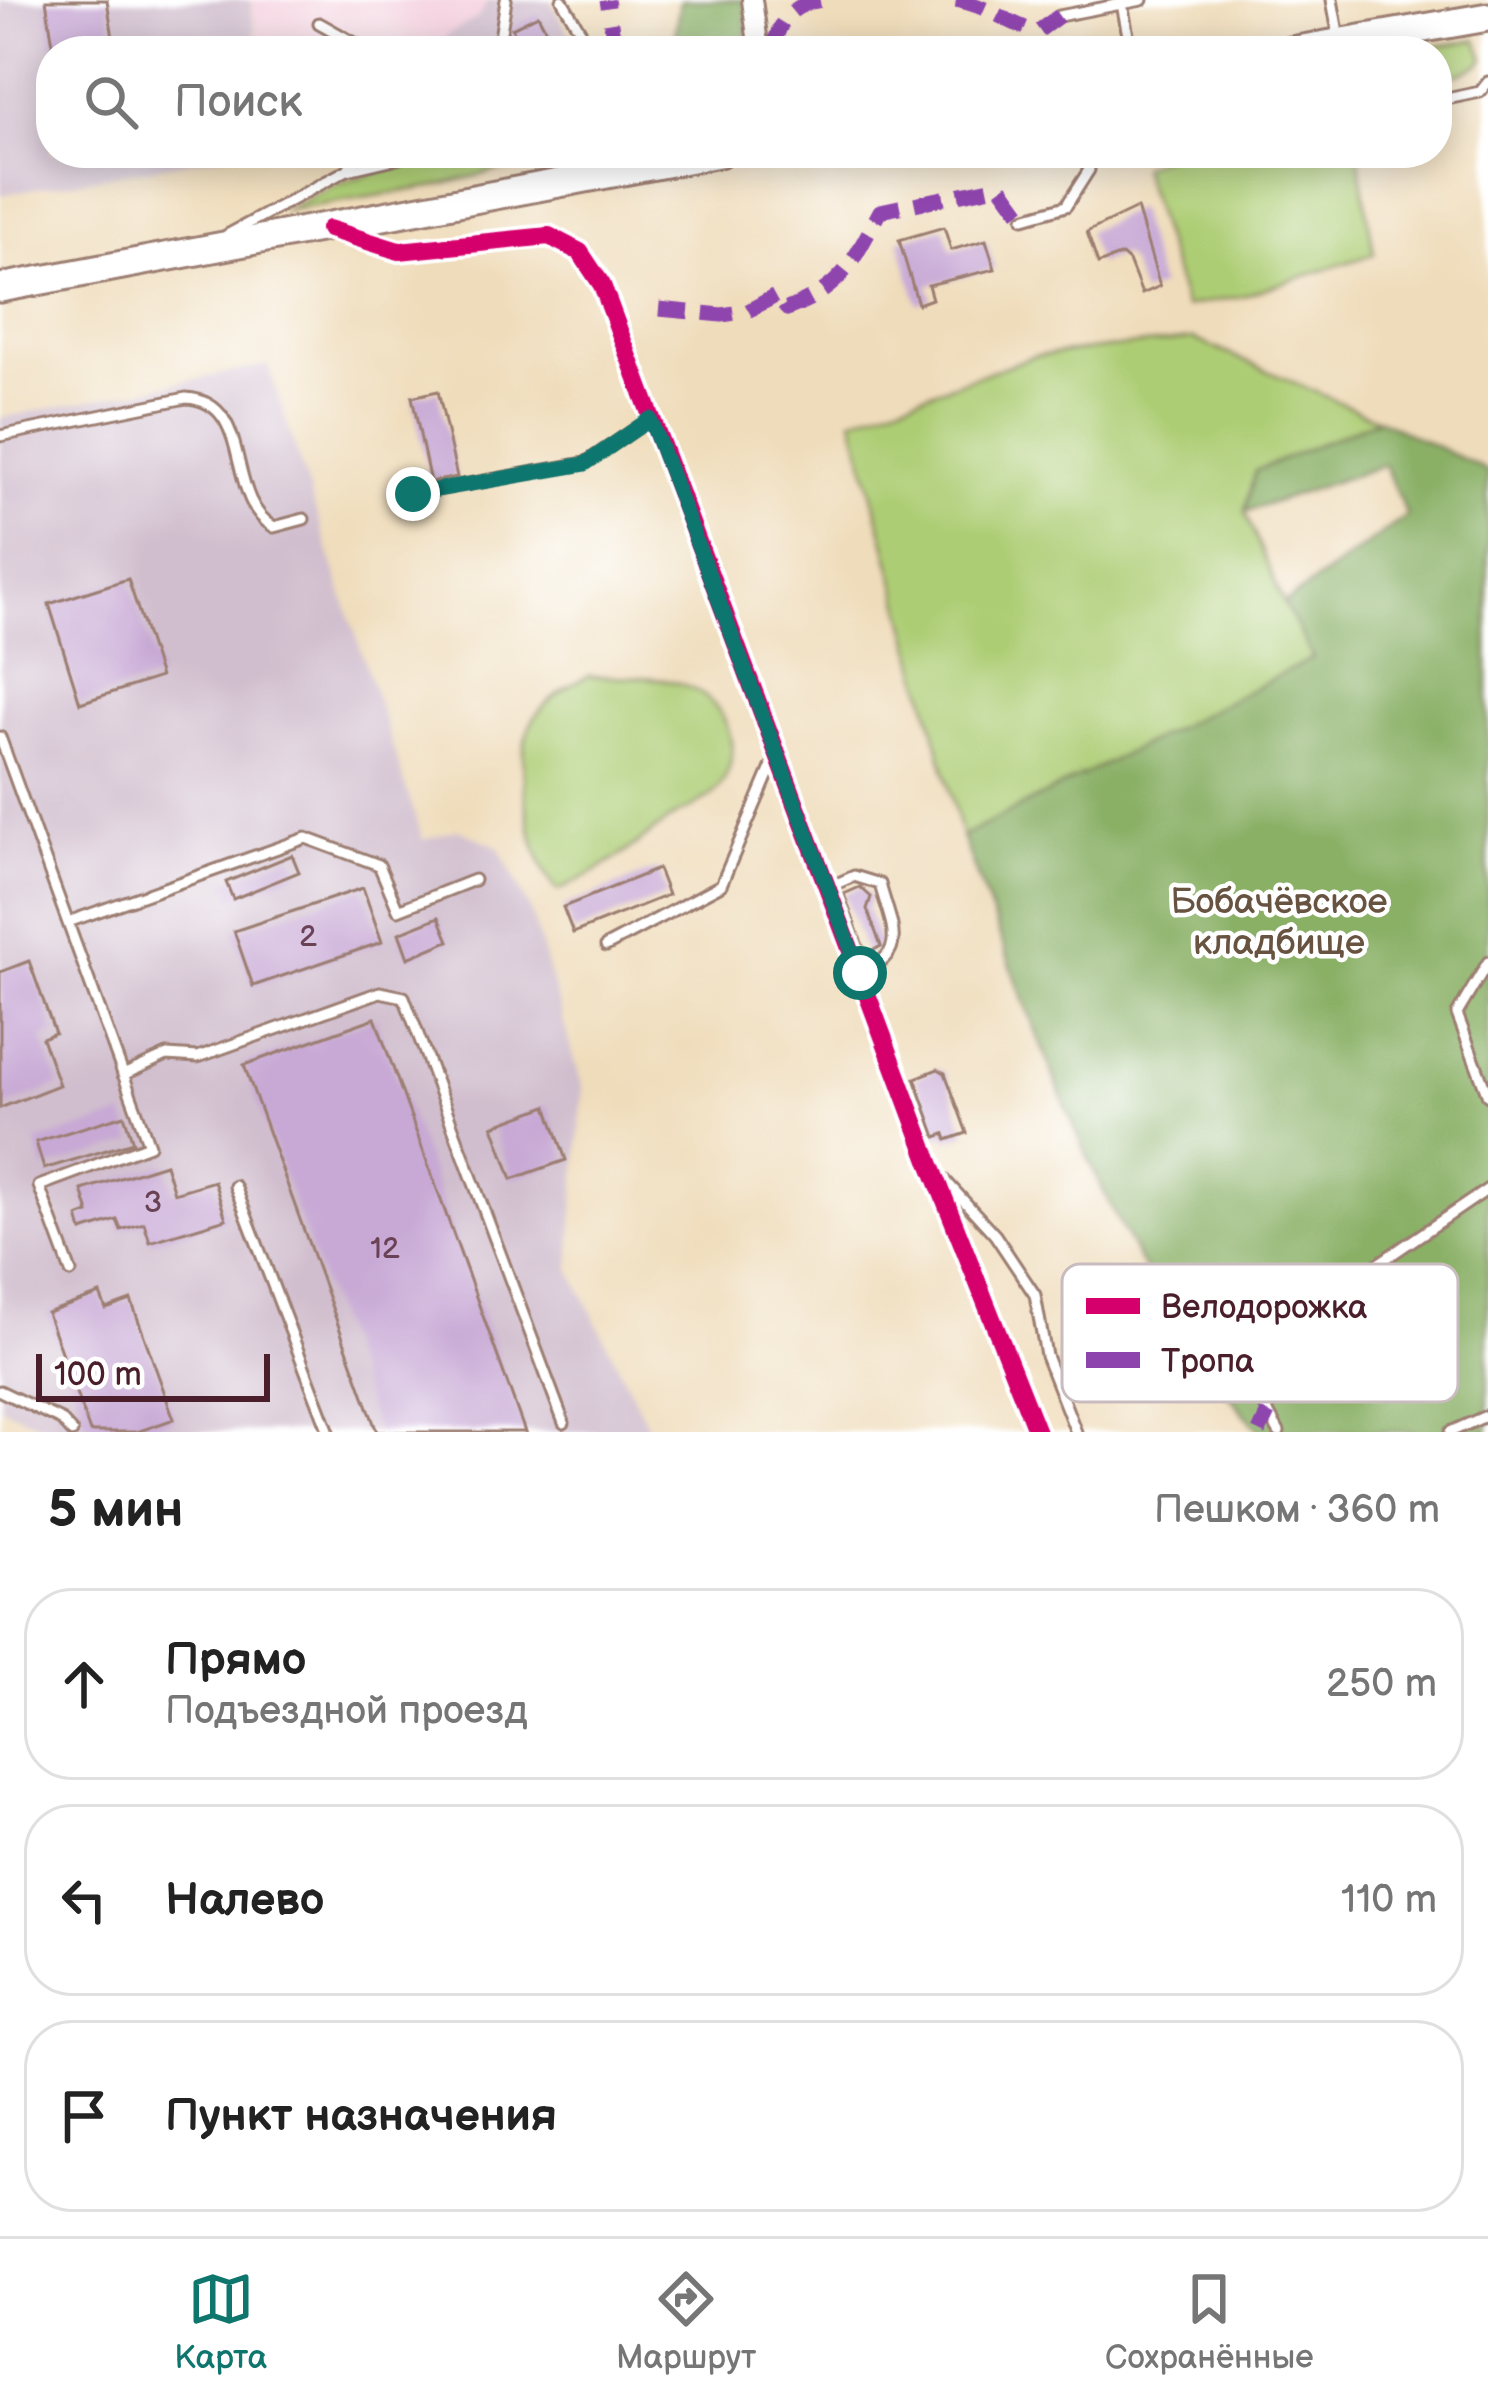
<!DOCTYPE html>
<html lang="ru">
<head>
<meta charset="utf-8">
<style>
  body { margin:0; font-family:"Balsamiq Sans",sans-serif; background:#f2f2f2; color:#222 }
  .scale { position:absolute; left:36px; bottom:30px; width:234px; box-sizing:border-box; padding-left:12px; border:6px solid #4a1f2b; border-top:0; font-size:33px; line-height:42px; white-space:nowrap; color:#4a1f2b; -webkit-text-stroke:9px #fff; paint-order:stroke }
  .stop { position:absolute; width:36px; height:36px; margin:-27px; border:9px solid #0f766e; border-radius:50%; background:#fff }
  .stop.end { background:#0f766e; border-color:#fff; box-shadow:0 3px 12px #0008 }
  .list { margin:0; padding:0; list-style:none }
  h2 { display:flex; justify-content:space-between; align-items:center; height:156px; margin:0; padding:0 48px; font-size:51px }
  h2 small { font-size:39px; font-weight:400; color:#767676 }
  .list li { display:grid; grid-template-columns:78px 1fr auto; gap:36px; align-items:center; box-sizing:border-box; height:192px; margin:0 24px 24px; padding:0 24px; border:3px solid #e0e0e0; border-radius:48px }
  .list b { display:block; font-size:45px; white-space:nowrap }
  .list p { margin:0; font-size:39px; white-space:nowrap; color:#767676 }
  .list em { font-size:39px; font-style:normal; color:#767676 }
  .icon { flex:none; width:66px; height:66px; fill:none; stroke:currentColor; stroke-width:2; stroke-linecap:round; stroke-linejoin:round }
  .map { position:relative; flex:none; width:1488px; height:1432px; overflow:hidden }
  .search { position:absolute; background:#fff; box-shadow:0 6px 30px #0003; left:36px; right:36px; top:36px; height:132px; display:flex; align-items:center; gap:30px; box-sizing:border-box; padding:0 42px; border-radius:48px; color:#767676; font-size:45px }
  .sheet { height:804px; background:#fff }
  nav { display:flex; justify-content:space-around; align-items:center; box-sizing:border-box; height:168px; border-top:3px solid #e0e0e0; background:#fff; font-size:33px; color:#767676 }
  nav a { display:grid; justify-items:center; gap:6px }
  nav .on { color:#0f766e }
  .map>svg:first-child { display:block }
  .built { fill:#f4cfdd }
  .industrial { fill:#d0bdcd }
  .green { fill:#adcd75; stroke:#7c7650; stroke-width:3 }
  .forest { fill:#8ab066; stroke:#6a6848; stroke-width:3 }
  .building { fill:#c8a9d5 }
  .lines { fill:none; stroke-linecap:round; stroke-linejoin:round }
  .lane-casing { stroke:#9c7e72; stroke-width:15 }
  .street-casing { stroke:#9c7e72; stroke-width:24 }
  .primary-casing { stroke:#9c7e72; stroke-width:33 }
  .lane { stroke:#fff; stroke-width:9 }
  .street { stroke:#fff; stroke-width:18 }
  .primary { stroke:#fff; stroke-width:27 }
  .quiet { stroke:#8e44ad; stroke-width:15; stroke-dasharray:30 15; stroke-linecap:butt }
  .cycleway-casing { stroke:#fff; stroke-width:26 }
  .cycleway { stroke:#d6006c; stroke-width:18 }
  .route { stroke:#0f766e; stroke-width:15 }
  .labels { text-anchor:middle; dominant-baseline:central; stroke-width:9; stroke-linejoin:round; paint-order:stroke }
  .number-label { font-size:30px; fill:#6a4256 }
  .park-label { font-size:36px; fill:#685341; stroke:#fff }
  .key { fill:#fff; stroke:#c9bcbf; stroke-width:3 }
  .key-label { font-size:33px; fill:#4a1f2b }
</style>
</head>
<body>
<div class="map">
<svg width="1488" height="1432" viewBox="0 0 1488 1432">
  <rect width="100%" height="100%" fill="#fff"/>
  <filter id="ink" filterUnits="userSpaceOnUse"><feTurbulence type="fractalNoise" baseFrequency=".00833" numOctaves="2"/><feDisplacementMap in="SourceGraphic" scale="24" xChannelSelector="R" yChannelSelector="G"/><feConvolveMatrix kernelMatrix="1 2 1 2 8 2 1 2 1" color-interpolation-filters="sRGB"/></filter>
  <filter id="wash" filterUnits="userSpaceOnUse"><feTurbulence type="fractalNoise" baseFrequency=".004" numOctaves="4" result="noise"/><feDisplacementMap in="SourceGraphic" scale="48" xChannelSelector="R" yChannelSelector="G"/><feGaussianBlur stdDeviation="2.7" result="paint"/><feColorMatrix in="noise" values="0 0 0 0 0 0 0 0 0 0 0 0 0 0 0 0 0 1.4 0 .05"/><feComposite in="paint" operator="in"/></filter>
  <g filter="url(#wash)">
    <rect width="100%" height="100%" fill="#efdcba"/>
    <path class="built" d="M 252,0 L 488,0 L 479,17 L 447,35 L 441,51 L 258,51 Z"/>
    <path class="industrial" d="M 0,0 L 251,0 L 257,51 L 51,51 L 51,153 L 236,153 L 0,195 Z
      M 488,0 L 550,0 L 579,51 L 441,51 L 447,35 L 479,17 Z
      M 268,365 L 423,840 L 458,829 L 499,847 L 531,912 L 583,1088 L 570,1268 L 651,1432 L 55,1432 L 0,1406 L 0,418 Z"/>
    <path class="green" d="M 1477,40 L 1484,59 C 1473,72 1454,76 1437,78 L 1437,51 L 1402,51 Z
      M 443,153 L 566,153 L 436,186 L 282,211 L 339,183 Z
      M 1171,153 L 1358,153 L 1374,254 L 1242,296 L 1185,307 L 1141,167 Z
      M 1194,339 L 1378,419 L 1255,472 L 1245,512 L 1284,604 L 1314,658 L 962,837 L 853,419 L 1035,356 Z
      M 588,676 C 619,677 660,674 689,687 C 731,705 747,759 714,793 C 701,806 680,811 666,822 C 631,850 600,871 558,891 C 531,865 516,770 527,734 C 535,707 565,687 588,676 Z"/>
    <path class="forest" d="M 680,0 L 744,0 L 750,51 L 673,51 Z
      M 1378,419 L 1488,471 L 1488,1432 L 1261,1432 C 1108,1267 1043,1042 962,837 L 1313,658 L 1284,604 L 1407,516 L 1384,465 L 1245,512 L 1255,471 Z"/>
    <g id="blocks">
      <path class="building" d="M 46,0 L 107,0 L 115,51 L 54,51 Z
        M 538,15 L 557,51 L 524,51 L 512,28 Z
        M 1137,208 L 1160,286 L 1142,294 L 1129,261 L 1122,255 L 1098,264 L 1087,232 Z
        M 944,227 L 951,250 L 986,240 L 995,269 L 928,285 L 932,299 L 918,304 L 899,240 Z
        M 438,391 L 457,477 L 430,482 L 412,397 Z
        M 128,579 L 160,677 L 80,703 L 49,604 Z
        M 292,855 L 299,872 L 233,899 L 226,882 Z
        M 658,869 L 668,895 L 573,933 L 563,907 Z
        M 860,887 L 871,897 L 867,909 L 881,946 L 866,954 L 844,894 Z
        M 363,888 L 382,942 L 253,986 L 234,931 Z
        M 439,917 L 449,941 L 408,958 L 399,933 Z
        M 29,961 L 55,1033 L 42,1038 L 59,1085 L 0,1108 L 0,972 Z
        M 375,1018 L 525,1432 L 377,1432 L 244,1065 Z
        M 938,1069 L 945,1073 L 967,1133 L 947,1140 L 945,1134 L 936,1137 L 915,1078 Z
        M 547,1106 L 566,1160 L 512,1179 L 493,1126 Z
        M 124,1115 L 133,1142 L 44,1169 L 36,1142 Z
        M 165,1164 L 174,1193 L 214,1181 L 226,1219 L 150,1242 L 144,1223 L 121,1230 L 117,1220 L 82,1231 L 78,1217 L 89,1213 L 82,1190 Z
        M 100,1294 L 106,1309 L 131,1300 L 174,1419 L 137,1432 L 90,1432 L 47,1313 Z"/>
    </g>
  </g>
  <g filter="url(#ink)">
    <use href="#blocks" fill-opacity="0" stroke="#9c7e72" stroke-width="3"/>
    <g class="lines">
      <defs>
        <path id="lane" d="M 562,0 L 592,51
          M 1332,0 L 1339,37
          M 1122,4 L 1131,51
          M 1059,16 L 1142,0
          M 319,23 L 369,51
          M 498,51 L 506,0
          M 1437,101 L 1480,92 L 1488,82
          M 347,170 L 420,153
          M 1024,218 L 1066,206 L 1089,170 L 1086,153
          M 227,235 L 347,170 L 359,153
          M 0,436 L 186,398 C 255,402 223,498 274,527 L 304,519
          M 413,494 L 585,463 L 649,420
          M 0,737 L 149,1145 L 39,1186 L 71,1272
          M 827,888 L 854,876 L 880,884 C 891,926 911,953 860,973
          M 68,922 L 306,838 L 379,865 L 398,910 L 474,880
          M 606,946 L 721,885 L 776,756
          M 1488,962 L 1457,1014 L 1488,1096
          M 123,1075 L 167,1055 L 198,1057 L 380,992 L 404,997 L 564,1423
          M 943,1178 L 995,1235 L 1035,1295 L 1046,1356 L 1076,1432
          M 235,1186 L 329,1432
          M 0,1391 L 61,1420 L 72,1432
          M 1279,1432 L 1266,1409 L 1350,1320 L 1350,1283 L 1488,1189
          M 1450,1432 L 1488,1415"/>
        <path id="street" d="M 752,0 L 759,51
          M 329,229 L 399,251 L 549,236 L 580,252 L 602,285 L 931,1165 L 1037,1432"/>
        <path id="primary" d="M 1291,51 L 1488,17
          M 0,288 L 719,153"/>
      </defs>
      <use href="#lane" class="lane-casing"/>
      <use href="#street" class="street-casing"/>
      <use href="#primary" class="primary-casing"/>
      <use href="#lane" class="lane"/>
      <use href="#street" class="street"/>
      <use href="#primary" class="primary"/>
      <path class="quiet" d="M 956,0 C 986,5 1007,23 1037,32 L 1059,16
        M 607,51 L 613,36 L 607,0
        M 773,51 C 778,21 791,4 823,0
        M 659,309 L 722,315 L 748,311 L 777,295 L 787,309 C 844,287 852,263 880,211 L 1001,186 L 1024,218
        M 1259,1432 L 1268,1413"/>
      <defs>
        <path id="cycleway" d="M 329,229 L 399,251 L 549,236 L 580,252 L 602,285 L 931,1165 L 1037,1432"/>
      </defs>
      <use href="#cycleway" class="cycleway-casing"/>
      <use href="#cycleway" class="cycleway"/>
    </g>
  </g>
  <g class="lines" filter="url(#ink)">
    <path class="route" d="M 413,494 L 585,464 L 650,419 L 860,973"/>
  </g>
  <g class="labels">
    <g class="number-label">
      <text x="308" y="937">2</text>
      <text x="153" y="1203">3</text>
      <text x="385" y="1249">12</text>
    </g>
    <g class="park-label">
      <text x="1279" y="902">Бобачёвское<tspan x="1279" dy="41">кладбище</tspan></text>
    </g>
  </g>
  <rect x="1062" y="1264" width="396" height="138" rx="18" class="key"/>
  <rect x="1086" y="1298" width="54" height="16" fill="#d6006c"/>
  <rect x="1086" y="1352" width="54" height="16" fill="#8e44ad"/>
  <g class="key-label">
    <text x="1161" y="1318">Велодорожка</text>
    <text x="1161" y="1372">Тропа</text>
  </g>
</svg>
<div class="scale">100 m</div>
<div class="stop" style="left:860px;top:973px"></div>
<div class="stop end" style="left:413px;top:494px"></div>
<div class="search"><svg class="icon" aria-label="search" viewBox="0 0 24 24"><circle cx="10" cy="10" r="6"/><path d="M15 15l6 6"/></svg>Поиск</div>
</div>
<section class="sheet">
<h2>5 мин<small>Пешком · 360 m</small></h2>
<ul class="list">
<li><svg class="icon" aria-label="ahead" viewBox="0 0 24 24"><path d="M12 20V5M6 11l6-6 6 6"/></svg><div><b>Прямо</b><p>Подъездной проезд</p></div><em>250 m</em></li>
<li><svg class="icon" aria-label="left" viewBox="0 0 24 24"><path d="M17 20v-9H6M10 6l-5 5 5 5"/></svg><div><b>Налево</b></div><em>110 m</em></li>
<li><svg class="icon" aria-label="arrive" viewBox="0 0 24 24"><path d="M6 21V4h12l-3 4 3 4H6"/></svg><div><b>Пункт назначения</b></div></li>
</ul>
</section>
<nav>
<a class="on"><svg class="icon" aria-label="map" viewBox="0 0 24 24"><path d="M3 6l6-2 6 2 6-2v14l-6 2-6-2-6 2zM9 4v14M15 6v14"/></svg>Карта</a>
<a><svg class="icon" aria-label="directions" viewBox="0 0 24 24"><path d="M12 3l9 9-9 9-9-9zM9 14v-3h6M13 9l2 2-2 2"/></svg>Маршрут</a>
<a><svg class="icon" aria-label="saved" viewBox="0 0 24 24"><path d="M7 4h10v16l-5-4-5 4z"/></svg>Сохранённые</a>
</nav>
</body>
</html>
